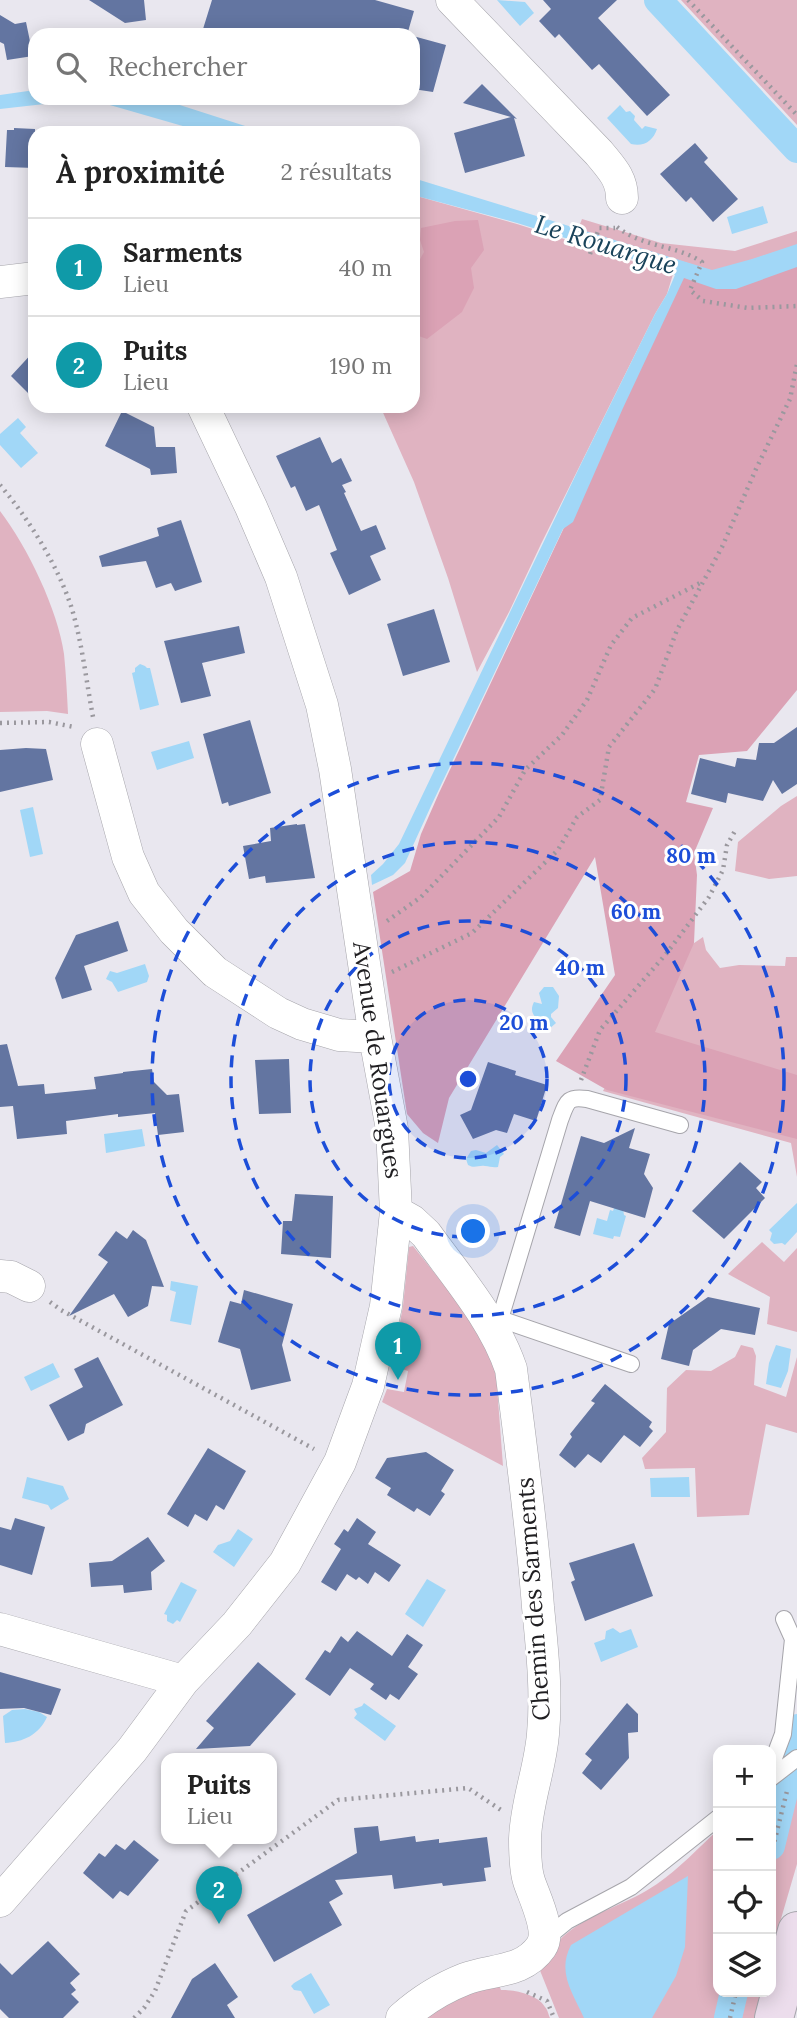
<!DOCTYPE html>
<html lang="fr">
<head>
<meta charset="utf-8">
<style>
  body { margin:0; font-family:Lora,serif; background:#f2f2f2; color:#222 }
  .controls { position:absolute; right:21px; bottom:21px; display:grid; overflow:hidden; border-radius:14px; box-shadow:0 4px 18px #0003 }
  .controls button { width:63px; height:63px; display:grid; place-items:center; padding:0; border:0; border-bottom:2px solid #e0e0e0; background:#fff; color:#222; font:35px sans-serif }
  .you { position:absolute; left:474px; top:1232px; width:24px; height:24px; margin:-18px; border:5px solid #fff; border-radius:50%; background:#1a73e8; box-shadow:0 0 0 10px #1a73e833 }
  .badge { display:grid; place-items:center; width:46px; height:46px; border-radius:50%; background:#d93025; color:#fff; font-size:23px; font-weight:700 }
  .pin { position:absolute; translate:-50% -58px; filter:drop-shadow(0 2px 4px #0008) }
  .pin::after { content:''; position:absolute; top:37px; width:24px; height:21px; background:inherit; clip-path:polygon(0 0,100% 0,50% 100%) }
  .popup { position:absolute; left:161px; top:1753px; width:116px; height:91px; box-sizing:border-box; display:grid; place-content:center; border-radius:14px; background:#fff; filter:drop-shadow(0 2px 5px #0005); font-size:23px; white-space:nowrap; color:#767676 }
  .popup b { font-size:26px; color:#222 }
  .popup::after { content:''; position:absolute; left:50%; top:100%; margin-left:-14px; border:14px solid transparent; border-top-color:#fff }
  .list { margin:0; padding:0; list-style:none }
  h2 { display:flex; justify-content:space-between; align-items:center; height:91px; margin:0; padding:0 28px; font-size:30px }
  h2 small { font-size:23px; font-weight:400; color:#767676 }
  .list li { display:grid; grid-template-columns:46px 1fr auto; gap:21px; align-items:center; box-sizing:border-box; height:98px; padding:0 28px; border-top:2px solid #e0e0e0 }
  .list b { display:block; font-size:26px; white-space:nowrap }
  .list p { margin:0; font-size:23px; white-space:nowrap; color:#767676 }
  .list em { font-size:23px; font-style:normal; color:#767676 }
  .icon { flex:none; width:38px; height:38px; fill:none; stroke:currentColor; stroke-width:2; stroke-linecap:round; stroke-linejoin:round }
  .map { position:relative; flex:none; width:797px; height:2018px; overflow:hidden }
  .search { position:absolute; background:#fff; box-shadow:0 4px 18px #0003; left:28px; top:28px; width:392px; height:77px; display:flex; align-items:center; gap:18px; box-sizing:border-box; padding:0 24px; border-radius:21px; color:#767676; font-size:26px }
  .panel { position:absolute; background:#fff; box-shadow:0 4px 18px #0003; left:28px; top:126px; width:392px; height:287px; border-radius:21px }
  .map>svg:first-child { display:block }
  .green { fill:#e0b3c1 }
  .forest { fill:#dba2b5 }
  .water { fill:#a1d7f7 }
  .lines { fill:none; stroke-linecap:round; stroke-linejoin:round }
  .canal { stroke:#a1d7f7; stroke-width:28 }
  .building { fill:#6375a1 }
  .lane-casing { stroke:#a6a5ab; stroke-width:18 }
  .street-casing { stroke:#a6a5ab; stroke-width:33 }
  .secondary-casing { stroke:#a6a5ab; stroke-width:40 }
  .path { stroke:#9a989e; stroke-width:4.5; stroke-dasharray:2 5; stroke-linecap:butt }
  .lane { stroke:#fff; stroke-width:16 }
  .street { stroke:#fff; stroke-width:32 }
  .secondary { stroke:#ecddec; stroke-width:38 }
  .ring { fill:none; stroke:#1d4ed8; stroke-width:3.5; stroke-dasharray:12 9 }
  .labels { text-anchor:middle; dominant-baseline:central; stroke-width:6; stroke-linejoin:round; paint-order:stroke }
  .street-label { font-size:24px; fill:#201f22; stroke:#fff }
  .water-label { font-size:26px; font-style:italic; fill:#19435a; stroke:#fff }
  .centre { fill:#1d4ed8; stroke:#fff; stroke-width:3.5 }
  .ring-label { font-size:21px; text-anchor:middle; font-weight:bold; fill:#1d4ed8; stroke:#fff; stroke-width:6; stroke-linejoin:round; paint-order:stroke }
</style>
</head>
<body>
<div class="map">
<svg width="797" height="2018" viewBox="0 0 797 2018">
  <rect width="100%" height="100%" fill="#e9e7ef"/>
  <path class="green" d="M 647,0 L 668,0 L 797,137 L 797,160 Z
    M 681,0 L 797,0 L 797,125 Z
    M 413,195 L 517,224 L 673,274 L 667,294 L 655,314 L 541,544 L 509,612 L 477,672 L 448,578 L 414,482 L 380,406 L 413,406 Z
    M 582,219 L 661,243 L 735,251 L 797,231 L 797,245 L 723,269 L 713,271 L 578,229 Z
    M 0,511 C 27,546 58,610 64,654 C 66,674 67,694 68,714 L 47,711 L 0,712 Z
    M 797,796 L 797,876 L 769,879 L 735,871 L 738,842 L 781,806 Z
    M 703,937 L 706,950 L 720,968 L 739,965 L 785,966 L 786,957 L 797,957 L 797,1177 L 791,1143 L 603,1091 L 652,998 L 681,952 Z
    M 762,1242 L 784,1262 L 797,1248 L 797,1332 L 767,1324 L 770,1297 L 728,1274 Z
    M 413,1246 L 464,1310 L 487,1344 L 496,1373 L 503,1466 L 382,1402 L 387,1389 L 404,1392 L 408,1371 L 392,1366 L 403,1306 L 409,1247 Z
    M 741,1345 L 753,1348 L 756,1356 L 754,1385 L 786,1397 L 797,1357 L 797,1433 L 766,1424 L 749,1515 L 697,1517 L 695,1468 L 645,1469 L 642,1458 L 666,1432 L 667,1388 L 686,1370 L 711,1371 L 735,1357 Z
    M 797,1771 L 797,1864 L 771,1953 L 771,1788 Z
    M 718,1830 L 718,1992 L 761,1992 L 754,2018 L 559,2018 L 539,1968 C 547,1956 555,1943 566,1934 C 593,1912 628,1904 657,1884 C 679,1869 698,1848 718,1830 Z
    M 499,1985 L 501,1990 C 515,1990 537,1994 545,2007 C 548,2010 548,2014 550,2018 L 416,2018 L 438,2003 Z"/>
  <path class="forest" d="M 478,220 L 484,250 L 471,268 L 474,288 L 462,312 L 427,339 L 413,334 L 413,272 L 424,252 L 420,240 L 421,228 L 455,221 Z
    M 797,260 L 797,690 L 747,751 L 699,755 L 686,802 L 713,808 L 694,853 L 697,875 L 694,943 L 655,1032 L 797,1075 L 797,1139 L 607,1090 L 556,1061 L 615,975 L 595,857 L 449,1098 L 438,1143 L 423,1133 L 407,1114 L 373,892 L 410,871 L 421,834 L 439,793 L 683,275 Z"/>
  <path class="water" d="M 497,0 L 525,2 L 534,13 L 520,26 Z
    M 35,90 L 35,98 L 158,98 L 267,133 L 207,133 L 89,99 L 0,109 L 0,95 Z
    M 620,105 L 626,112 L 630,111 L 635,116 L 634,120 L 642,129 L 645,126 L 657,129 C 653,141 644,147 631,144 L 607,118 Z
    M 413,178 L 712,270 L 752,259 L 797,244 L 797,267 L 736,289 L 716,289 L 684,278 L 623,408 L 573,522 L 563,529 L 431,806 L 405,863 L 393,875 L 372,885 L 371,875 L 383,864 L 399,844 L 580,466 L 655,314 L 667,294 L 675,275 L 665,269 L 517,223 L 413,195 Z
    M 763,206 L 768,223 L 732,234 L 727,217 Z
    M 18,418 L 26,427 L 20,433 L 38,453 L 21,468 L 0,445 L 0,434 Z
    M 140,664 L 145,666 L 147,668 L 150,668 L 159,705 L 140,710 L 132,673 L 135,672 L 135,668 Z
    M 189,741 L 194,758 L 157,770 L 151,752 Z
    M 33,807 L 43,854 L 30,857 L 20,810 Z
    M 145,964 L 149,976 L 147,982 L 118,992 L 112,982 L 106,979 L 110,971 L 117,973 Z
    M 544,987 L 553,987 L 559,996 L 558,1008 L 551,1014 L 551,1017 L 556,1023 L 548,1030 L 542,1029 C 540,1017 527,1016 534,1002 L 542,1004 L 539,993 Z
    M 142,1129 L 145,1146 L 106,1153 L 104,1134 Z
    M 497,1145 L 504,1154 L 500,1157 L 498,1167 C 492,1168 490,1166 485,1166 C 478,1165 475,1169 468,1165 L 466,1159 L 471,1151 L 476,1150 L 486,1153 Z
    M 797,1203 L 797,1232 L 785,1245 L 782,1243 L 774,1244 L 770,1240 L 772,1233 L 769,1230 Z
    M 614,1208 L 623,1209 L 624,1215 L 626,1216 L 620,1237 L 614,1236 L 613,1239 L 593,1234 L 597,1218 L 607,1221 L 610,1210 L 613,1211 Z
    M 171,1281 L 198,1286 L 191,1325 L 170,1321 L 176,1292 L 170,1290 Z
    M 776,1345 L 791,1349 L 788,1371 L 781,1388 L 766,1384 L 769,1363 Z
    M 53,1363 L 60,1377 L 31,1391 L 24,1377 Z
    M 27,1477 L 63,1486 L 69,1499 L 51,1510 L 48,1505 L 22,1498 Z
    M 689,1477 L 690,1497 L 651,1497 L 650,1478 Z
    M 238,1529 L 253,1539 L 234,1567 L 213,1552 L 218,1545 L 230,1541 Z
    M 427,1579 L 446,1590 L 423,1627 L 405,1614 Z
    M 181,1582 L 197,1590 L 180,1622 L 177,1620 L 173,1624 L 167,1621 L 167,1615 L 164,1614 Z
    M 613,1628 L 620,1633 L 631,1629 L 638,1647 L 601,1662 L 594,1643 L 605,1639 L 606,1631 Z
    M 364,1703 L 396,1726 L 385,1741 L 354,1718 L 357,1714 L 354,1709 L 362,1706 Z
    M 25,1709 L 39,1712 L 47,1717 C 39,1735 23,1742 5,1743 L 3,1716 L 12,1710 Z
    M 688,1876 L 685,1947 L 676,1976 L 652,2018 L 584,2018 C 572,1992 557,1972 571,1945 Z
    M 311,1973 L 330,2005 L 314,2014 L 301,1991 L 294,1990 L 291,1986 L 294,1983 Z"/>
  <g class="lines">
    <path class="canal" d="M 658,0 L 797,149
      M 793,1752 L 797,1728
      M 771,1846 L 788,1776
      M 728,2018 L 734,1992"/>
  </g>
  <path class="building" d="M 89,0 L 144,0 L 146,20 L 125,23 Z
    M 212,0 L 375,0 L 414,11 L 407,35 L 205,35 L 207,30 L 203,29 Z
    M 543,0 L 617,0 L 598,18 L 670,95 L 647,116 L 599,64 L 592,70 L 559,34 L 555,38 L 539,21 L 551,9 Z
    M 0,15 L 15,24 L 26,22 L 33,56 L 7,60 L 4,44 L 0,42 Z
    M 413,36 L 446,45 L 433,92 L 413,89 Z
    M 482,84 L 517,119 L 514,118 L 525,156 L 465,173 L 454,133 L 511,117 L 463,103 Z
    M 14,128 L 35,129 L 35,168 L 5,167 L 7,130 L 14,130 Z
    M 695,143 L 708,158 L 704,162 L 738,199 L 713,222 L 691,197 L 686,202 L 660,174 Z
    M 35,350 L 35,400 L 11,376 Z
    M 122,411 L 154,427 L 156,447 L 175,447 L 177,473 L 151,475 L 150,469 L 105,446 Z
    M 320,437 L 332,463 L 341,458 L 352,481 L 342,485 L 346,492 L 344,493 L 361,531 L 376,525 L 386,549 L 370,556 L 381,580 L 349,595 L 330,553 L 337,550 L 319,505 L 306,511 L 295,486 L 291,488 L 276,456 Z
    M 181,520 L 202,582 L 175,591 L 171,583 L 156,588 L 146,561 L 102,567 L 99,556 L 159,536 L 157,528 Z
    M 434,609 L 450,662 L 403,676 L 387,624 Z
    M 239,626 L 245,653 L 202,663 L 211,696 L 181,703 L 164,641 Z
    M 250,720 L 271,793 L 229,806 L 228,802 L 222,804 L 203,734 Z
    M 797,727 L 797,784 L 782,794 L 773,780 L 763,801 L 728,793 L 726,803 L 691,794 L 700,758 L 735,767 L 737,758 L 756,760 L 759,743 L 774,743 Z
    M 26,748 L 46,749 L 53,780 L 0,792 L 0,750 Z
    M 297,824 L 297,825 L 305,824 L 315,878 L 266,883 L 265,876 L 249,879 L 243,846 L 271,841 L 270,828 Z
    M 118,921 L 128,951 L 84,966 L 92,990 L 62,999 L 55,978 L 76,935 Z
    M 7,1044 L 18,1086 L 44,1084 L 45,1094 L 96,1089 L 94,1077 L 123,1073 L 123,1072 L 152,1069 L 154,1082 L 167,1095 L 179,1094 L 184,1132 L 158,1135 L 155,1113 L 118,1117 L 118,1114 L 66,1121 L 67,1134 L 17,1139 L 13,1106 L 0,1107 L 0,1045 Z
    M 289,1059 L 291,1113 L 259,1114 L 255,1060 Z
    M 488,1062 L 516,1071 L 515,1075 L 547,1085 L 536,1121 L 514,1114 L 507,1133 L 496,1130 L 473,1139 L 460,1115 L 471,1110 Z
    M 635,1128 L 629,1148 L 650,1154 L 644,1174 L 653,1188 L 645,1218 L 590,1201 L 580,1236 L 554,1228 L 581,1136 L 604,1143 Z
    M 740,1162 L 762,1182 L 756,1188 L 765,1198 L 724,1239 L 692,1211 Z
    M 295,1194 L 333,1196 L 331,1258 L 281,1254 L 283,1221 L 292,1221 Z
    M 133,1230 L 146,1240 L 164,1287 L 152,1286 L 148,1306 L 128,1317 L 114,1294 L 69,1316 L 108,1262 L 98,1255 L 116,1231 L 127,1239 Z
    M 244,1290 L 293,1304 L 282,1345 L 291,1381 L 251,1390 L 240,1349 L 218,1342 L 230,1301 L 241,1304 Z
    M 708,1297 L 760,1308 L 755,1335 L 721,1329 L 693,1350 L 689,1366 L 661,1359 L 669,1324 Z
    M 98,1357 L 123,1405 L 86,1424 L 84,1433 L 68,1441 L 49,1405 L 83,1387 L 74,1369 Z
    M 605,1384 L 652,1422 L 649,1427 L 653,1431 L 640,1447 L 624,1435 L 601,1463 L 588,1454 L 575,1468 L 559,1455 L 572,1437 L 570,1434 L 595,1403 L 591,1401 Z
    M 208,1448 L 246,1471 L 224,1510 L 216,1505 L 207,1521 L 195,1514 L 188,1527 L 167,1514 Z
    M 426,1452 L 454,1470 L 441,1491 L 445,1494 L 430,1516 L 417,1508 L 414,1512 L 387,1495 L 391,1488 L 375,1478 L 387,1458 Z
    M 15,1518 L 45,1527 L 32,1575 L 0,1565 L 0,1527 L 11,1530 Z
    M 357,1518 L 376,1532 L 368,1544 L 401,1565 L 389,1582 L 375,1572 L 368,1584 L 359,1577 L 356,1580 L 347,1574 L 336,1591 L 321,1582 L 341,1549 L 334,1544 L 344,1529 L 348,1532 Z
    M 148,1537 L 165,1561 L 151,1572 L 152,1590 L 124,1593 L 123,1585 L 91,1587 L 89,1563 L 112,1561 Z
    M 634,1543 L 653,1596 L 585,1621 L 571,1582 L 575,1580 L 569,1563 Z
    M 357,1631 L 392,1656 L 407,1634 L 423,1645 L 408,1667 L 418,1674 L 399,1700 L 390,1694 L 386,1700 L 370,1689 L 374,1684 L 350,1668 L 330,1696 L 305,1679 L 325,1650 L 330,1653 L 341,1636 L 348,1642 Z
    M 258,1662 L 296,1694 L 250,1746 L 196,1749 L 214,1728 L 206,1721 Z
    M 0,1672 L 61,1689 L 51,1715 L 24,1708 L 0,1709 Z
    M 627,1703 L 638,1714 L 638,1732 L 628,1733 L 629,1758 L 601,1790 L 582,1773 L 592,1760 L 585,1754 Z
    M 378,1826 L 380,1841 L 415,1836 L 416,1842 L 439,1839 L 439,1843 L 487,1837 L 491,1867 L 484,1868 L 486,1881 L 443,1886 L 442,1883 L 394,1889 L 392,1875 L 335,1880 L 343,1894 L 329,1902 L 342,1925 L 274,1962 L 247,1915 L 357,1853 L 354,1828 Z
    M 134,1840 L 159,1860 L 128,1896 L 120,1891 L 113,1899 L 83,1873 L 99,1853 L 105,1857 L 116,1844 L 125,1850 Z
    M 48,1941 L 80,1974 L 70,1983 L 76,1990 L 71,1994 L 79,2002 L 63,2018 L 9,2018 L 0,2009 L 0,1963 L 12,1975 Z
    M 215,1963 L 238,1997 L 227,2005 L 235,2018 L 171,2018 L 192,1979 Z"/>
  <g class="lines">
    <defs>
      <path id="lane" d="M 500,1319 L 631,1364
        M 493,1327 L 500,1319 L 560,1120 C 567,1102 567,1096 587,1099 L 680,1125
        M 771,1777 L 774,1758 L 783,1734 L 793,1639 L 784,1619
        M 771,1778 L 797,1758
        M 545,1939 L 567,1921 L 631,1887 L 718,1818"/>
      <path id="street" d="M 452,0 L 599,153 C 611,168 622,178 622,198
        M 0,282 L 35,278
        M 97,744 L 128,857 L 144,893 L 174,931 L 215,972 L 278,1013 L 302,1024 L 339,1035 L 375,1037
        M 396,1212 L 412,1221 L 426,1234 C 457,1277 494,1319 511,1369 C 521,1448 532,1527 538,1607 C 542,1648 547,1692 543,1734 C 540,1770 526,1803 525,1839 C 525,1851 525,1869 529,1881 C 534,1897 552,1931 541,1947 C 523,1973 492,1969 465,1979 C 442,1988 421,2001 402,2018
        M 0,1276 L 11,1277 L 29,1286
        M 0,1629 L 183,1681
        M 0,1901 L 132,1750 L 183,1681 L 237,1624 L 285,1563 L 340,1462 L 368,1386 L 386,1306 L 396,1212 L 392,1129 L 375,1037 L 335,769 L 322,705 L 281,577 L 251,507 L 203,406"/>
      <path id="secondary" d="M 774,2018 L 797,1931"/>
    </defs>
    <use href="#lane" class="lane-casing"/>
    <use href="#street" class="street-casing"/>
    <use href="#secondary" class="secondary-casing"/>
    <path class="path" d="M 688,0 L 797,115
      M 617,227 C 644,248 677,245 702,262 L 690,290 L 703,301 L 748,308 L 797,306
      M 590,254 L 599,228 L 615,228
      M 0,485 C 28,518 57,564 71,606 C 82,641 86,680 93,717
      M 0,723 L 49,722 L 74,727
      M 387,921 L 421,897 L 499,817 L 525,770 L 562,735 L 587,700 L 611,645 L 632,618 L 702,582
      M 392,972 L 472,933 L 558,850 L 577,817 L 600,800 L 609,747 L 655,689 L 677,630 L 722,547 L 756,469 L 790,399 L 797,364
      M 581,1080 L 600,1030 L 666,954 L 709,897 L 723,870 L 727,845 L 735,831
      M 50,1302 L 61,1310 L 314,1449
      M 771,1855 L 787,1791
      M 527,1992 L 547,2001 L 554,2018
      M 134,2018 L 144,2008 L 155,1991 L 186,1911 L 338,1800 L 468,1788 L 501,1810
      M 730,2018 L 736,1992"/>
    <use href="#lane" class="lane"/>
    <use href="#street" class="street"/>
    <use href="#secondary" class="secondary"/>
  </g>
  <circle cx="468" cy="1079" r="79" fill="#1d4ed8" fill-opacity=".12"/>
  <g class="ring">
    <circle cx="468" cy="1079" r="79"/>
    <circle cx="468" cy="1079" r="158"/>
    <circle cx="468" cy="1079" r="237"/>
    <circle cx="468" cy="1079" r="316"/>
  </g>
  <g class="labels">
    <g class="street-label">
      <text transform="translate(378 1060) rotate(82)">Avenue de Rouargues</text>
      <text transform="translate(533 1599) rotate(-94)">Chemin des Sarments</text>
    </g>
    <g class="water-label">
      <text transform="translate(606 244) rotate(17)">Le Rouargue</text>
    </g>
  </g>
  <circle cx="468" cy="1079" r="10" class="centre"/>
  <g class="ring-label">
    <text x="691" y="863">80 m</text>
    <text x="636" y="919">60 m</text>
    <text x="580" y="975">40 m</text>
    <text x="524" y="1030">20 m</text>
  </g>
</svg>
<div class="controls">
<button>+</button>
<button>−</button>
<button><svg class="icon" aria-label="locate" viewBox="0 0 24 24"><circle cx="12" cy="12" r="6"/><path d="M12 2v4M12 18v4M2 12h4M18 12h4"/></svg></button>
<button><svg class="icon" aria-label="layers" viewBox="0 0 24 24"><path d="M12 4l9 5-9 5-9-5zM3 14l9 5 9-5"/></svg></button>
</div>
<div class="you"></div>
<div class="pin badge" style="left:398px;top:1380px;background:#0f9aa8">1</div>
<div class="pin badge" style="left:219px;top:1924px;background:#0f9aa8">2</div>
<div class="popup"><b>Puits</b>Lieu</div>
<div class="search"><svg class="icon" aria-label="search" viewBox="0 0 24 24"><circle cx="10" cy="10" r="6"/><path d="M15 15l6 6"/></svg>Rechercher</div>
<section class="panel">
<h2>À proximité<small>2 résultats</small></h2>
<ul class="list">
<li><span class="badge" style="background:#0f9aa8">1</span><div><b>Sarments</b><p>Lieu</p></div><em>40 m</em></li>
<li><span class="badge" style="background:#0f9aa8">2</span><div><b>Puits</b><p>Lieu</p></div><em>190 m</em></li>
</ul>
</section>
</div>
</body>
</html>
